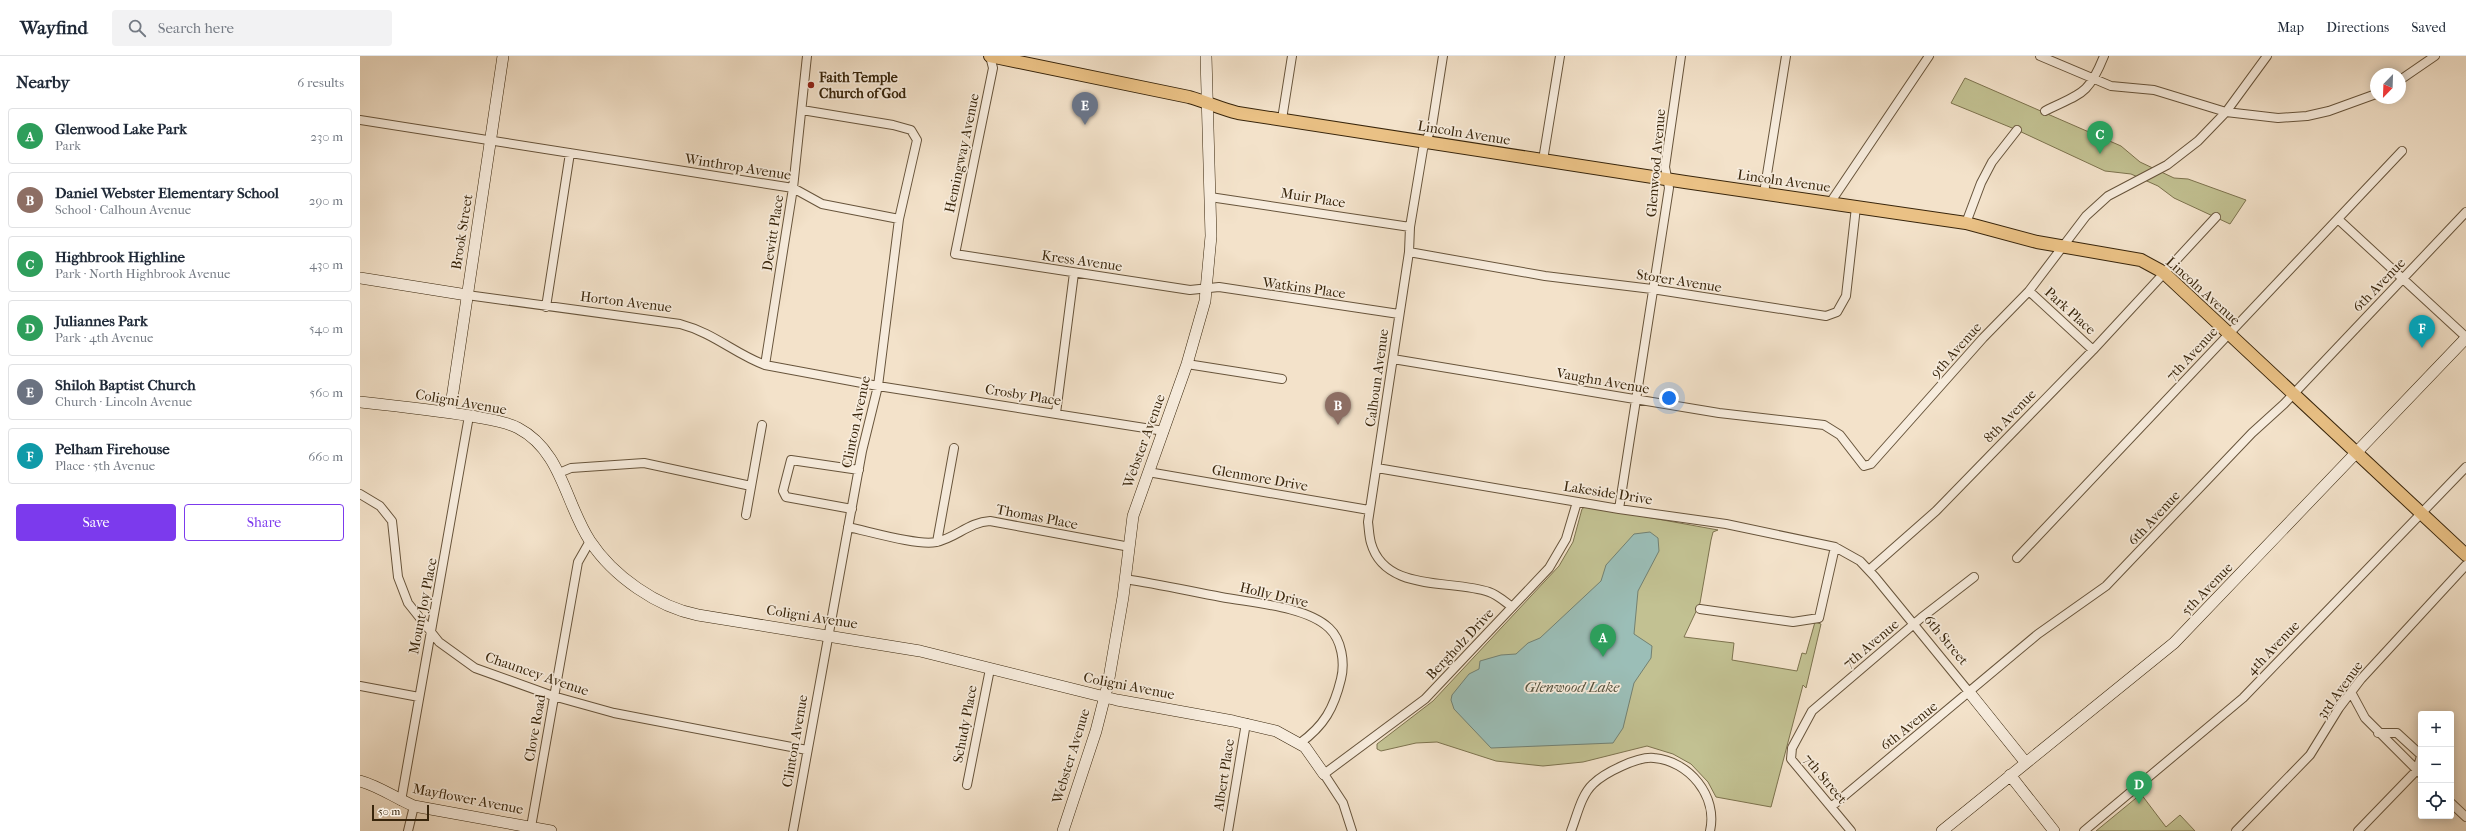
<!DOCTYPE html>
<html lang="en">
<head>
<meta charset="utf-8">
<style>
  body { margin:0; font-family:"IM FELL French Canon",serif; background:#f2f2f3; color:#1f2937 }
  .controls { position:absolute; right:12px; bottom:12px; display:grid; overflow:hidden; border-radius:4px; box-shadow:0 2px 10px #0003 }
  .controls button { width:36px; height:36px; display:grid; place-items:center; padding:0; border:0; border-bottom:1px solid #e0e1e3; background:#fff; color:#1f2937; font:20px sans-serif }
  .compass { position:absolute; left:2010px; top:12px; width:36px; height:36px; border-radius:50%; background:#fff; box-shadow:0 2px 10px #0003; rotate:203deg }
  .scale { position:absolute; left:12px; bottom:10px; width:57px; box-sizing:border-box; padding-left:4px; border:2px solid #38250b; border-top:0; font-size:11px; line-height:14px; white-space:nowrap; color:#38250b; -webkit-text-stroke:3px #f7ecdd; paint-order:stroke }
  .you { position:absolute; left:1309px; top:342px; width:14px; height:14px; margin:-10px; border:3px solid #fff; border-radius:50%; background:#1a73e8; box-shadow:0 0 0 6px #1a73e833 }
  .badge { display:grid; place-items:center; width:26px; height:26px; border-radius:50%; background:#7c3aed; color:#fff; font-size:13px; font-weight:700 }
  .pin { position:absolute; translate:-50% -33px; filter:drop-shadow(0 1px 2px #0008) }
  .pin::after { content:''; position:absolute; top:21px; width:14px; height:12px; background:inherit; clip-path:polygon(0 0,100% 0,50% 100%) }
  .list { margin:0; padding:0; list-style:none }
  h2 { display:flex; justify-content:space-between; align-items:center; height:52px; margin:0; padding:0 16px; font-size:17px }
  h2 small { font-size:13px; font-weight:400; color:#747a83 }
  .list li { display:grid; grid-template-columns:26px 1fr auto; gap:12px; align-items:center; box-sizing:border-box; height:56px; margin:0 8px 8px; padding:0 8px; border:1px solid #e0e1e3; border-radius:4px }
  .list b { display:block; font-size:15px; white-space:nowrap }
  .list p { margin:0; font-size:13px; white-space:nowrap; color:#747a83 }
  .list em { font-size:13px; font-style:normal; color:#747a83 }
  .actions { display:flex; gap:8px; padding:12px 16px }
  .actions a { flex:1; padding:9px 0; border:1px solid #7c3aed; border-radius:4px; text-align:center; font-size:14px; color:#7c3aed }
  .actions .main { background:#7c3aed; color:#fff }
  .icon { flex:none; width:22px; height:22px; fill:none; stroke:currentColor; stroke-width:2; stroke-linecap:round; stroke-linejoin:round }
  .map { position:relative; flex:none; width:2106px; height:775px; overflow:hidden }
  header { display:flex; align-items:center; gap:24px; box-sizing:border-box; height:56px; padding:0 20px; background:#fff; border-bottom:1px solid #e0e1e3 }
  header strong { font-size:19px }
  nav { display:flex; gap:22px; margin-inline-start:auto; font-size:14px }
  .search { width:280px; height:36px; background:#f2f2f3; display:flex; align-items:center; gap:10px; box-sizing:border-box; padding:0 14px; border-radius:4px; color:#747a83; font-size:15px }
  main { display:flex }
  aside { flex:1; background:#fff }
  .map>svg:first-child { display:block }
  .green { fill:#c2c192; stroke:#7d734e }
  .water { fill:#9bbeb7; stroke:#738172 }
  .lines { fill:none; stroke-linecap:round; stroke-linejoin:round }
  .street-casing { stroke:#67543b; stroke-width:10 }
  .secondary-casing { stroke:#38250b; stroke-width:12 }
  .primary-casing { stroke:#38250b; stroke-width:14 }
  .street { stroke:#f7ecdd; stroke-width:8 }
  .secondary { stroke:#f7ecdd; stroke-width:11 }
  .primary { stroke:#eac185; stroke-width:12 }
  .poi-dot { fill:#8f2418; stroke:#f7ecdd; stroke-width:1.5 }
  .labels { text-anchor:middle; dominant-baseline:central; stroke-width:3.5; stroke-linejoin:round; paint-order:stroke }
  .poi-label { font-size:14px; font-weight:bold; fill:#38250b; stroke:#f7ecdd; text-anchor:start }
  .street-label { font-size:14px; fill:#38250b; stroke:#f7ecdd }
  .water-label { font-size:15px; font-style:italic; fill:#56533f; stroke:#f7ecdd }
</style>
</head>
<body>
<header>
<strong>Wayfind</strong>
<div class="search"><svg class="icon" aria-label="search" viewBox="0 0 24 24"><circle cx="10" cy="10" r="6"/><path d="M15 15l6 6"/></svg>Search here</div>
<nav><a>Map</a><a>Directions</a><a>Saved</a></nav>
</header>
<main>
<aside>
<h2>Nearby<small>6 results</small></h2>
<ul class="list">
<li><span class="badge" style="background:#2e9e5b">A</span><div><b>Glenwood Lake Park</b><p>Park</p></div><em>230 m</em></li>
<li><span class="badge" style="background:#8d6e63">B</span><div><b>Daniel Webster Elementary School</b><p>School · Calhoun Avenue</p></div><em>290 m</em></li>
<li><span class="badge" style="background:#2e9e5b">C</span><div><b>Highbrook Highline</b><p>Park · North Highbrook Avenue</p></div><em>430 m</em></li>
<li><span class="badge" style="background:#2e9e5b">D</span><div><b>Juliannes Park</b><p>Park · 4th Avenue</p></div><em>540 m</em></li>
<li><span class="badge" style="background:#6b7280">E</span><div><b>Shiloh Baptist Church</b><p>Church · Lincoln Avenue</p></div><em>560 m</em></li>
<li><span class="badge" style="background:#0f9aa8">F</span><div><b>Pelham Firehouse</b><p>Place · 5th Avenue</p></div><em>660 m</em></li>
</ul>
<div class="actions"><a class="main">Save</a><a>Share</a></div>
</aside>
<div class="map">
<svg width="2106" height="775" viewBox="0 0 2106 775">
  <rect width="100%" height="100%" fill="#f3e2ca"/>
  <filter id="stains"><feTurbulence type="fractalNoise" baseFrequency=".005" numOctaves="4"/><feColorMatrix values="0 0 0 0 .2 0 0 0 0 .09 0 0 0 0 .02 0 0 0 .5 -.17"/></filter>
  <radialGradient id="worn" r=".72"><stop offset=".6" stop-color="#630" stop-opacity="0"/><stop offset="1" stop-color="#630" stop-opacity=".3"/></radialGradient>
  <path class="green" d="M 1605,22 L 1761,90 L 1780,106 L 1814,122 L 1828,123 L 1886,144 L 1870,168 L 1814,142 L 1798,130 L 1771,118 L 1745,115 L 1657,74 L 1591,47 Z
    M 1226,450 L 1358,474 L 1353,476 L 1351,484 L 1340,547 L 1324,581 L 1374,587 L 1372,604 L 1437,615 L 1442,597 L 1446,598 L 1455,566 L 1461,568 L 1446,632 L 1443,629 L 1411,751 L 1356,741 L 1348,726 L 1331,708 L 1313,698 L 1287,690 L 1223,706 L 1183,710 L 1136,705 L 1077,686 L 1056,687 L 1021,695 L 1017,693 L 1017,688 L 1073,645 L 1199,510 L 1213,486 L 1222,453 Z
    M 1781,738 L 1806,771 L 1820,759 L 1835,775 L 1736,775 Z"/>
  <path class="water" d="M 1290,476 L 1298,482 L 1299,495 L 1278,535 L 1274,578 L 1292,590 L 1291,602 L 1274,627 L 1263,672 L 1253,687 L 1131,692 L 1094,653 L 1091,644 L 1092,639 L 1109,618 L 1119,613 L 1120,605 L 1141,599 L 1156,598 L 1168,587 L 1180,582 L 1241,525 L 1246,509 L 1274,478 Z"/>
  <g class="lines">
    <defs>
      <path id="street" d="M 630,0 L 633,12 L 595,198 L 830,234 L 859,231 L 1039,258
        M 1083,0 L 1072,70 L 1063,93 L 1050,171 L 1049,196 L 1008,466 C 1009,473 1009,480 1011,487 C 1025,537 1092,523 1129,536 C 1138,539 1145,546 1152,551
        M 1680,0 L 1751,30 L 1794,34 L 1866,56 L 1918,62 L 1947,60 L 1969,55 L 2016,38
        M 2040,24 L 2075,0
        M 1685,55 C 1721,37 1728,40 1744,0
        M 922,63 L 932,0
        M 0,64 L 433,132 L 462,148 L 539,163
        M 1183,104 L 1200,0
        M 1404,137 L 1426,0
        M 850,141 L 1050,171
        M 1470,147 L 1569,0
        M 1979,164 L 2106,281
        M 1606,167 L 1621,127 L 1632,106 L 1657,74
        M 1049,196 L 1185,220 L 1292,233 L 1466,260 L 1477,256 L 1486,240 L 1496,151
        M 1669,235 L 1733,294
        M 107,239 L 320,268 C 354,277 375,298 405,309 L 518,330 L 804,375
        M 186,251 L 210,97
        M 1033,303 L 1359,357 L 1464,369 L 1480,379 L 1504,410 L 1511,408 L 1623,282 L 1669,235 L 1726,160 L 1748,140 L 1807,109 L 1838,85 L 1866,56 L 1907,0
        M 827,308 L 922,323
        M 405,309 L 433,132 L 447,0
        M 696,357 L 714,217
        M 1017,412 L 1259,453 L 1366,468 L 1475,491 L 1500,505 L 1515,521 L 1609,636
        M 788,416 L 1009,454
        M 199,417 L 211,412 L 284,407 L 391,430
        M 0,438 L 20,450 L 32,465 L 38,521 L 48,547 L 79,586 L 115,612 L 193,640 L 254,657 L 447,694
        M 492,453 L 426,441 L 423,435 L 431,404 L 499,414
        M 1259,453 L 1309,132 L 1305,111 L 1321,0
        M 386,459 L 402,369
        M 488,471 C 508,475 558,490 576,486 C 596,482 609,466 630,465 L 770,491
        M 577,486 L 594,392
        M 1657,502 L 2042,95
        M 1509,514 L 1576,455 L 1733,294 L 1856,161
        M 765,523 C 798,528 829,535 861,541 C 892,547 946,550 969,572 C 982,584 985,607 981,623 C 974,652 964,670 940,687
        M 1340,553 L 1433,566 L 1459,562 L 1475,491
        M 0,630 L 59,641
        M 1991,636 L 2005,662 L 2061,718
        M 2018,677 L 2037,677 L 2061,699
        M 607,729 L 630,613
        M 41,745 L 109,360
        M 2091,747 L 2106,761
        M 1471,751 L 1678,578 L 1746,530 L 1892,377 L 1924,348 L 2106,156
        M 171,771 L 218,506 L 230,485
        M 48,775 L 54,750
        M 433,775 L 502,395 L 518,330 L 539,163 L 557,84 L 551,74 L 533,69 L 442,54
        M 868,775 L 886,667
        M 992,775 L 983,747 L 964,718 L 1065,643 L 1189,512 L 1206,483 L 1217,446
        M 1211,775 C 1217,760 1221,739 1233,728 C 1244,717 1278,700 1294,702 C 1329,705 1358,740 1350,775
        M 1491,775 L 1431,703 L 1432,692 L 1452,655 L 1561,562 L 1614,521
        M 1724,775 L 1883,642 L 2106,411
        M 1876,775 L 1950,699 L 1979,652 L 2001,623 L 2106,509
        M 1998,775 L 2057,714 L 2061,700"/>
      <path id="secondary" d="M 0,222 L 107,239
        M 0,346 C 37,350 74,354 111,360 C 126,363 145,365 158,372 C 202,395 205,447 230,485 C 253,520 297,551 338,559 L 560,595 L 757,644 L 873,665 L 916,675 L 945,691 L 964,718
        M 90,356 L 143,0
        M 1609,636 L 1666,707
        M 1650,719 L 1694,775
        M 0,725 C 19,730 35,742 54,750 L 191,775
        M 703,775 L 736,675 L 748,628 L 763,541 L 773,460 L 827,308 L 845,245 L 851,180 L 846,0
        M 1582,775 L 1814,587 L 2106,282"/>
      <path id="primary" d="M 630,0 L 829,41 C 847,46 861,53 878,57 L 1325,126 L 1606,167 L 1677,186 L 1781,204 L 1803,216 L 2106,499"/>
    </defs>
    <use href="#street" class="street-casing"/>
    <use href="#secondary" class="secondary-casing"/>
    <use href="#primary" class="primary-casing"/>
    <use href="#street" class="street"/>
    <use href="#secondary" class="secondary"/>
    <use href="#primary" class="primary"/>
  </g>
  <circle class="poi-dot" cx="451" cy="29" r="4"/>
  <g class="labels">
    <g class="poi-label">
      <text x="459" y="21">Faith Temple<tspan x="459" dy="16">Church of God</tspan></text>
    </g>
    <g class="street-label">
      <text transform="translate(1104 77) rotate(9)">Lincoln Avenue</text>
      <text transform="translate(602 97) rotate(-78)">Hemingway Avenue</text>
      <text transform="translate(1296 107) rotate(-85)">Glenwood Avenue</text>
      <text transform="translate(378 111) rotate(9)">Winthrop Avenue</text>
      <text transform="translate(1424 125) rotate(8)">Lincoln Avenue</text>
      <text transform="translate(953 142) rotate(9)">Muir Place</text>
      <text transform="translate(102 176) rotate(-81)">Brook Street</text>
      <text transform="translate(413 177) rotate(-81)">Dewitt Place</text>
      <text transform="translate(722 205) rotate(8)">Kress Avenue</text>
      <text transform="translate(1319 225) rotate(9)">Storer Avenue</text>
      <text transform="translate(2019 229) rotate(-46)">6th Avenue</text>
      <text transform="translate(944 232) rotate(8)">Watkins Place</text>
      <text transform="translate(1843 235) rotate(42)">Lincoln Avenue</text>
      <text transform="translate(266 246) rotate(7)">Horton Avenue</text>
      <text transform="translate(1710 255) rotate(42)">Park Place</text>
      <text transform="translate(1596 294) rotate(-48)">9th Avenue</text>
      <text transform="translate(1832 298) rotate(-47)">7th Avenue</text>
      <text transform="translate(1017 322) rotate(-82)">Calhoun Avenue</text>
      <text transform="translate(1243 325) rotate(10)">Vaughn Avenue</text>
      <text transform="translate(663 339) rotate(9)">Crosby Place</text>
      <text transform="translate(101 346) rotate(10)">Coligni Avenue</text>
      <text transform="translate(1650 360) rotate(-46)">8th Avenue</text>
      <text transform="translate(496 366) rotate(-78)">Clinton Avenue</text>
      <text transform="translate(784 385) rotate(-70)">Webster Avenue</text>
      <text transform="translate(900 422) rotate(10)">Glenmore Drive</text>
      <text transform="translate(1248 437) rotate(9)">Lakeside Drive</text>
      <text transform="translate(677 461) rotate(11)">Thomas Place</text>
      <text transform="translate(1794 462) rotate(-47)">6th Avenue</text>
      <text transform="translate(1847 533) rotate(-46)">5th Avenue</text>
      <text transform="translate(914 539) rotate(13)">Holly Drive</text>
      <text transform="translate(63 550) rotate(-79)">Mount Joy Place</text>
      <text transform="translate(452 561) rotate(9)">Coligni Avenue</text>
      <text transform="translate(1586 584) rotate(50)">6th Street</text>
      <text transform="translate(1100 588) rotate(-47)">Bergholz Drive</text>
      <text transform="translate(1511 588) rotate(-40)">7th Avenue</text>
      <text transform="translate(1913 592) rotate(-46)">4th Avenue</text>
      <text transform="translate(177 618) rotate(19)">Chauncey Avenue</text>
      <text transform="translate(769 630) rotate(11)">Coligni Avenue</text>
      <text transform="translate(1980 634) rotate(-54)">3rd Avenue</text>
      <text transform="translate(605 668) rotate(-79)">Schudy Place</text>
      <text transform="translate(1549 670) rotate(-39)">6th Avenue</text>
      <text transform="translate(175 672) rotate(-80)">Clove Road</text>
      <text transform="translate(435 685) rotate(-80)">Clinton Avenue</text>
      <text transform="translate(711 700) rotate(-73)">Webster Avenue</text>
      <text transform="translate(864 719) rotate(-81)">Albert Place</text>
      <text transform="translate(1465 723) rotate(50)">7th Street</text>
      <text transform="translate(108 743) rotate(11)">Mayflower Avenue</text>
    </g>
    <g class="water-label">
      <text x="1212" y="631">Glenwood Lake</text>
    </g>
  </g>
  <rect width="100%" height="100%" filter="url(#stains)"/>
  <rect width="100%" height="100%" fill="url(#worn)"/>
</svg>
<div class="controls">
<button>+</button>
<button>−</button>
<button><svg class="icon" aria-label="locate" viewBox="0 0 24 24"><circle cx="12" cy="12" r="6"/><path d="M12 2v4M12 18v4M2 12h4M18 12h4"/></svg></button>
</div>
<svg class="compass" viewBox="-18 -18 36 36"><path d="M0-13l5 13h-10z" fill="#e53935"/><path d="M0 13l5-13h-10z" fill="#747a83"/></svg>
<div class="scale">50 m</div>
<div class="you"></div>
<div class="pin badge" style="left:1243px;top:601px;background:#2e9e5b">A</div>
<div class="pin badge" style="left:978px;top:369px;background:#8d6e63">B</div>
<div class="pin badge" style="left:1740px;top:98px;background:#2e9e5b">C</div>
<div class="pin badge" style="left:1779px;top:748px;background:#2e9e5b">D</div>
<div class="pin badge" style="left:725px;top:69px;background:#6b7280">E</div>
<div class="pin badge" style="left:2062px;top:292px;background:#0f9aa8">F</div>
</div>
</main>
</body>
</html>
